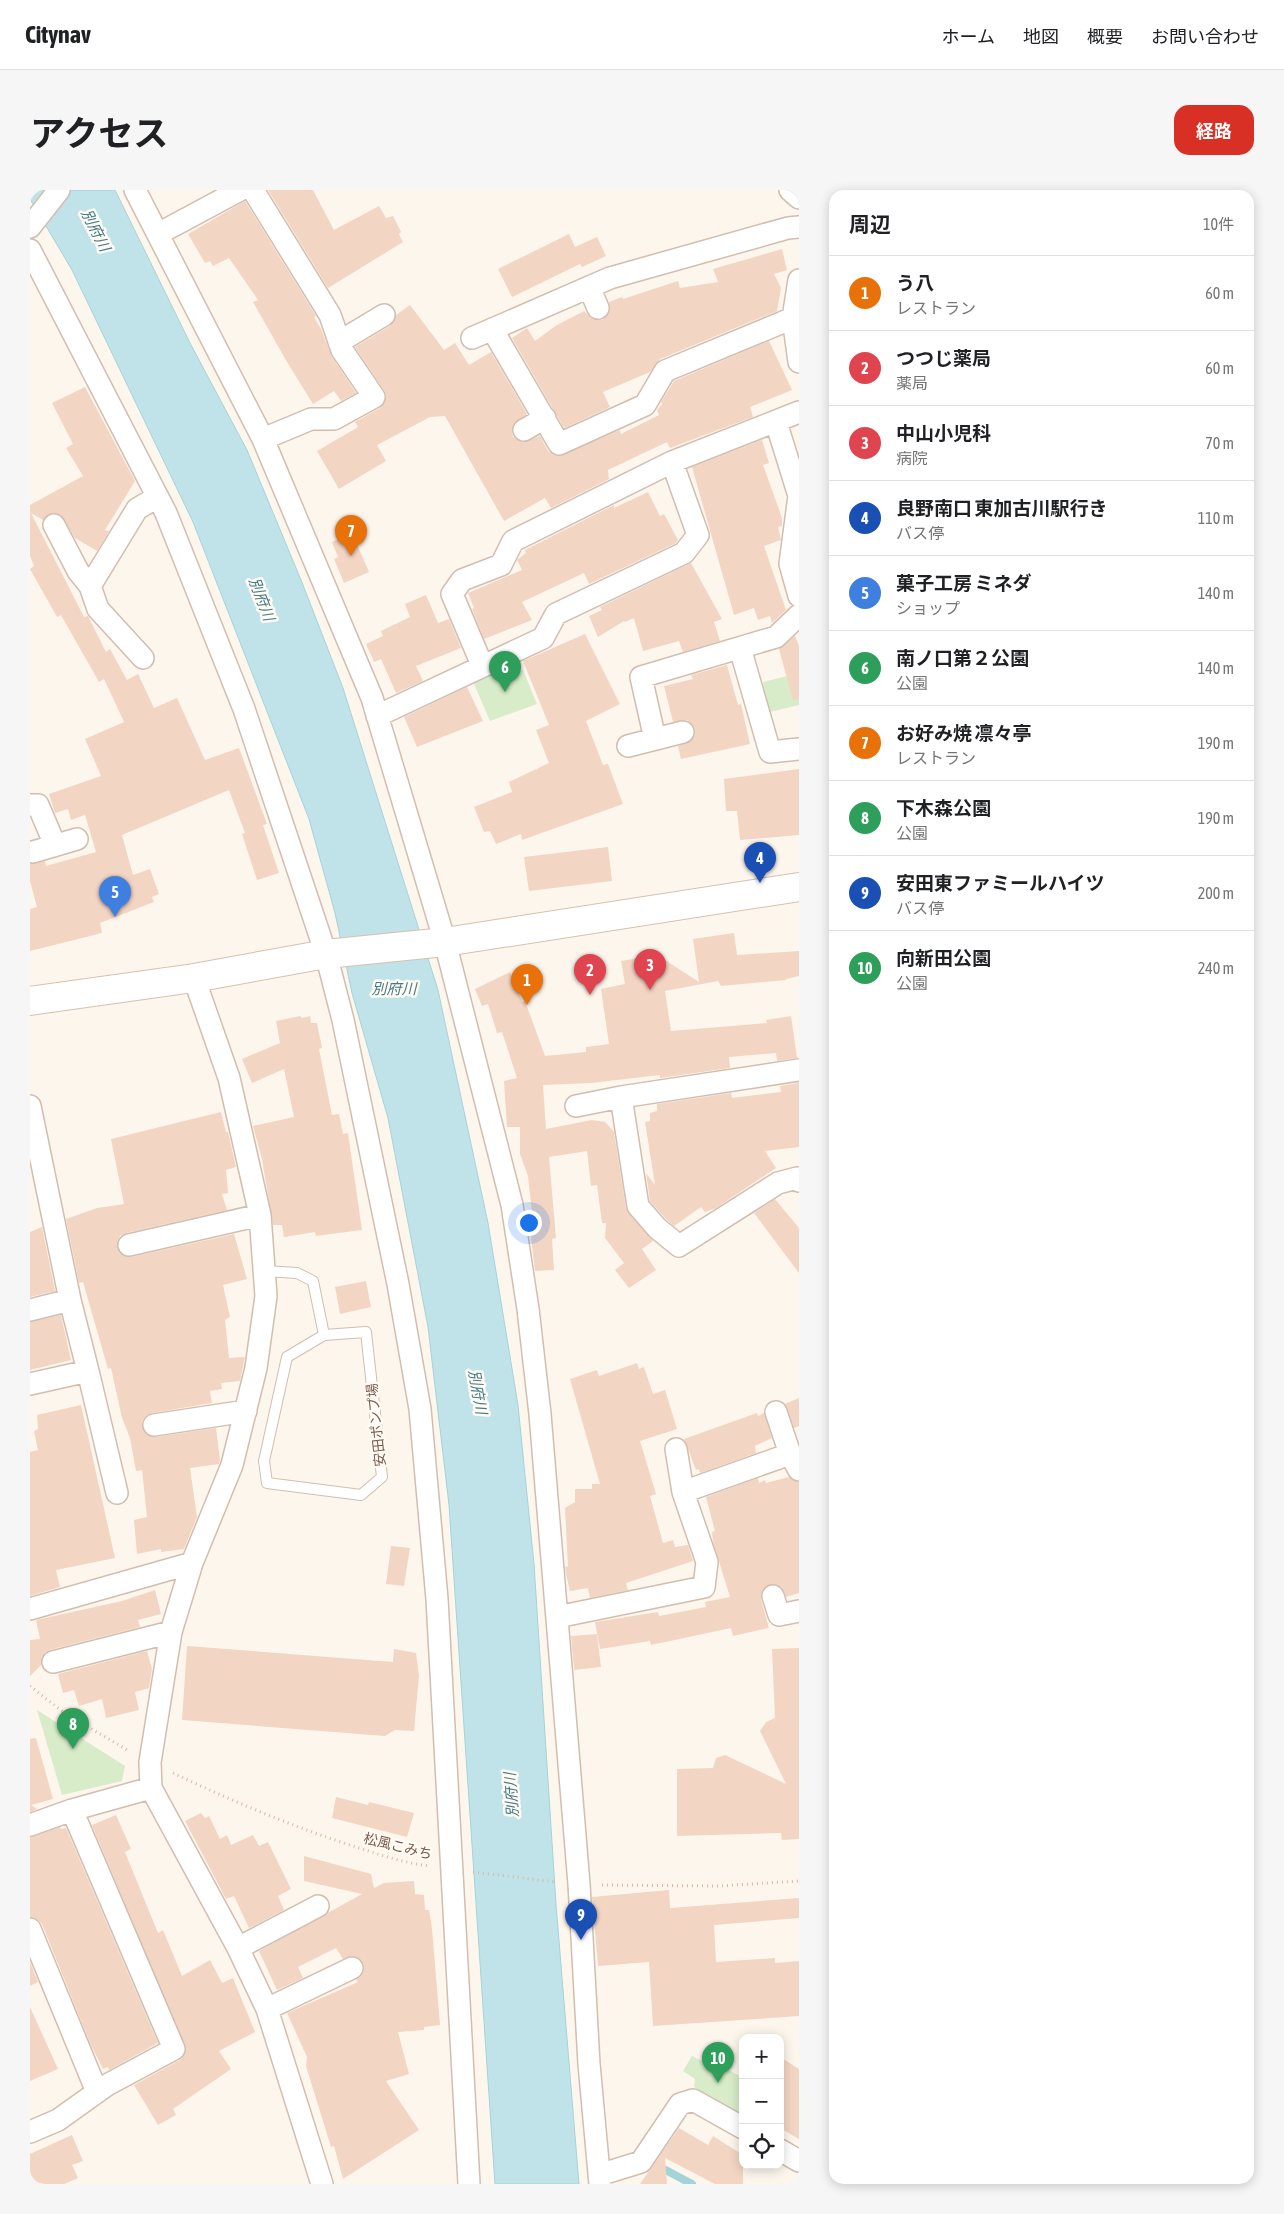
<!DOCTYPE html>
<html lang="ja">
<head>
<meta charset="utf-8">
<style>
  body { margin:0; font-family:"Asap Condensed","Noto Sans JP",sans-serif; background:#f6f6f6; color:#202124 }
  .controls { position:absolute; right:15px; bottom:15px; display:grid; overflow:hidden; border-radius:10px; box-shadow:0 2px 12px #0003 }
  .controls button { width:45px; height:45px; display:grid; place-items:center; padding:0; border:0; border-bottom:1px solid #e0e0e0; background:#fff; color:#202124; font:25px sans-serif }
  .you { position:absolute; left:498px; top:1032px; width:18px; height:18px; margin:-12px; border:4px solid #fff; border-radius:50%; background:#1a73e8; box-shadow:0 0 0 8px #1a73e833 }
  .badge { display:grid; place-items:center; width:32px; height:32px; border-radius:50%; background:#d93025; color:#fff; font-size:16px; font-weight:700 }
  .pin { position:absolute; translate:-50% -41px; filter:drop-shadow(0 1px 2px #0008) }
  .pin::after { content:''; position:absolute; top:26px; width:18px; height:15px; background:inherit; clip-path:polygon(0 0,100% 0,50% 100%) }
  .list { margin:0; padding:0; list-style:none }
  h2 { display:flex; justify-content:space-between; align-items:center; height:65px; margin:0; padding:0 20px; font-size:21px }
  h2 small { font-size:16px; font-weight:400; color:#757577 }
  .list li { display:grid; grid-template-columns:32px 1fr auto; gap:15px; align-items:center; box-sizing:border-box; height:75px; padding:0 20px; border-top:1px solid #e0e0e0 }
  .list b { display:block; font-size:19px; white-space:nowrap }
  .list p { margin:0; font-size:16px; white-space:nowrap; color:#757577 }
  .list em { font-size:16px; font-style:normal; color:#757577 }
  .icon { flex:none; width:28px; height:28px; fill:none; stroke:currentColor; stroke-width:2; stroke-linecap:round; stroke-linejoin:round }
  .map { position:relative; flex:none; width:769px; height:1994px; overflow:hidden; border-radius:15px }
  header { display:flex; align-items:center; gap:30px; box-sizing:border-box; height:70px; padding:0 25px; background:#fff; border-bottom:1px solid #e0e0e0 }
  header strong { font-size:24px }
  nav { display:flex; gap:28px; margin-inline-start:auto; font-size:18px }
  .intro { display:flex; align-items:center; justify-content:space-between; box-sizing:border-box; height:120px; padding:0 30px }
  h1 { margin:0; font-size:35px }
  .button { padding:12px 22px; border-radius:15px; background:#d93025; color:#fff; font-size:18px; font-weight:700 }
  main { display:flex; gap:30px; padding:0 30px }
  aside { flex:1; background:#fff; border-radius:15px; box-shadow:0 2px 12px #0003 }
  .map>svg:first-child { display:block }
  .green { fill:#d8ecc9 }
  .water { fill:#bfe3e8; stroke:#a5d3da }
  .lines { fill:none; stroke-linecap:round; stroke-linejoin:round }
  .stream { stroke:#a5d3da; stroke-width:8 }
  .building { fill:#f3d5c3 }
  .lane-casing { stroke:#d1beb0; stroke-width:12 }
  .street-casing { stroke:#d1beb0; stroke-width:24 }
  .secondary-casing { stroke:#d6c0b0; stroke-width:30 }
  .path { stroke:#d9b8a5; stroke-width:3; stroke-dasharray:1 4; stroke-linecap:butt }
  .lane { stroke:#fff; stroke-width:10 }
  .street { stroke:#fff; stroke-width:21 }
  .secondary { stroke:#fff; stroke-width:28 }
  .labels { text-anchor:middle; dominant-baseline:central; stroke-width:5; stroke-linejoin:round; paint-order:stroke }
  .street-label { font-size:14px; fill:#7a5c4d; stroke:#fffaf3 }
  .water-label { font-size:15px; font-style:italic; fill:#437c86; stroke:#fffaf3 }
</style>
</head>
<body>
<header>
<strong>Citynav</strong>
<nav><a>ホーム</a><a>地図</a><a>概要</a><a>お問い合わせ</a></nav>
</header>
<div class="intro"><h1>アクセス</h1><a class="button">経路</a></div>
<main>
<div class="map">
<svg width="769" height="1994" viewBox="0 0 769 1994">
  <rect width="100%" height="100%" fill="#fdf6ec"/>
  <path class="green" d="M 467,478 L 472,489 L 493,480 L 507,514 L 460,531 L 442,489 Z
    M 769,483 L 769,515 L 740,522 L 733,492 Z
    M 7,1520 L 95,1576 L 92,1591 L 32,1605 Z
    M 662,1866 L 680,1875 L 690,1875 L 713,1888 L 713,1916 L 708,1923 L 664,1897 L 665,1889 L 653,1881 Z"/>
  <path class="water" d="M 0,0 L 85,0 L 161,155 L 217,260 L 271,390 L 313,498 L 408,800 L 458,1033 L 488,1215 L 504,1374 L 526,1714 L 549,1994 L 465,1994 L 419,1315 L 398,1137 L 358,928 L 322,803 L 305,723 L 279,629 L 163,332 L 42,80 L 0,9 Z"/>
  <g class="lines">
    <path class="stream" d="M 628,1976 L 662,1994"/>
  </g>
  <path class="building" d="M 238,0 L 283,0 L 304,40 L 349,16 L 356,28 L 363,26 L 371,42 L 369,44 L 373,52 L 298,98 Z
    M 215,11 L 286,126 L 284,127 L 291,139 L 302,167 L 326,203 L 311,211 L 304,201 L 283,214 L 257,172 L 223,112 L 228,110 L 199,68 L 183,76 L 180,71 L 175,73 L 158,44 Z
    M 539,44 L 545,57 L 567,47 L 576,66 L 552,77 L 550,74 L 482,107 L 468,79 Z
    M 752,59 L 757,80 L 744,84 L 751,98 L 747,121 L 630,169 L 620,182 L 573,202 L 580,217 L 534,238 L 482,148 L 497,138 L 505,151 L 527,135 L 554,121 L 561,128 L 572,130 L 580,120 L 579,112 L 592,107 L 593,109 L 648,91 L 650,98 L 688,92 L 683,79 Z
    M 380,115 L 414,160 L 425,153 L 439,175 L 461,162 L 497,224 L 484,233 L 482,239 L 483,247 L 494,252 L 510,246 L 518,261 L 528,266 L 590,240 L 591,244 L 629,225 L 627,220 L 632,214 L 631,212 L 644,191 L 739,151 L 762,200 L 720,217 L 723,227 L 640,258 L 637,252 L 578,280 L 579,289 L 521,318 L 515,308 L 474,331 L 415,226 L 400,227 L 347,255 L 356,271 L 309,299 L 287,261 L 328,237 L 325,232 L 350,218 L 356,207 L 354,200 L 325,157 L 360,136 L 366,125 Z
    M 55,197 L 105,291 L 75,340 L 79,341 L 67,361 L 45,348 L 30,324 L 19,324 L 13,330 L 1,323 L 54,427 L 58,426 L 76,462 L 80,459 L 97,490 L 108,484 L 124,518 L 147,508 L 175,570 L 209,558 L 237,634 L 233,635 L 249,683 L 227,690 L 212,644 L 215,643 L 199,600 L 92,645 L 103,685 L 120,679 L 129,704 L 122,707 L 124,712 L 70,733 L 72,743 L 0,761 L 0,719 L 7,717 L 0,691 L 0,674 L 15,671 L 16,676 L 66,662 L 55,625 L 41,630 L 38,619 L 25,623 L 19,604 L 71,586 L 55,549 L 94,532 L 74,489 L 69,492 L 31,425 L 27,427 L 0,379 L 4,376 L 0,366 L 0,315 L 53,286 L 36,258 L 43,254 L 22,213 Z
    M 732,250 L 739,273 L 733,275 L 752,328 L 752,336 L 748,337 L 751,350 L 734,356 L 756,420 L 742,433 L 740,426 L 728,430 L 724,418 L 704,425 L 662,277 Z
    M 618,302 L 630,326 L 634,324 L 648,350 L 646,353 L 559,394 L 554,383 L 492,412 L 502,430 L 454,449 L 442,419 L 444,418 L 438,403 L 492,380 L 487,370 L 496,363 L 495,360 L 584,315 L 584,318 Z
    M 322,343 L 339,382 L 314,393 L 304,369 L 308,367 L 302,352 Z
    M 661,373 L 692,429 L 684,432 L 690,451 L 653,462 L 649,451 L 613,461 L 604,428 L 595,432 L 594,431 L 568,447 L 559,426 L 572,420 L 570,417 Z
    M 396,405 L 408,433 L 419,429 L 431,458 L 386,476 L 393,491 L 366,503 L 351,469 L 344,472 L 336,454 L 353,446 L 351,441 L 380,427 L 375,414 Z
    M 555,444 L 590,514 L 556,531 L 573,575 L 578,574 L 593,614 L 492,650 L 491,644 L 466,654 L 460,641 L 454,642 L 444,617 L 482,602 L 479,592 L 519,573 L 506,540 L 519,535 L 493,471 Z
    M 765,446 L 769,456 L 769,509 L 763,510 L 749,459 Z
    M 697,475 L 708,515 L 711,514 L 720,554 L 651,569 L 648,556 L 661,551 L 665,539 L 657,530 L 643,532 L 634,496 L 663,489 L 661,485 Z
    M 437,497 L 453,531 L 387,557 L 374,527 Z
    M 769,579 L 769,645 L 710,650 L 707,621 L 696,621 L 694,589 Z
    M 578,657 L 582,691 L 499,701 L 494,667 Z
    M 704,743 L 707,765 L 769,761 L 769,786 L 756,789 L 756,790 L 691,796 L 688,791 L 635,801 L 641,841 L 737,833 L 736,830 L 761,826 L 767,868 L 747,871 L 746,863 L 699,867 L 700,878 L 630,888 L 630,885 L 561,893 L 513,895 L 516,939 L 562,930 L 575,932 L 584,942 L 596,1018 L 623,1051 L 612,1059 L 626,1080 L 599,1098 L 585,1080 L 594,1073 L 575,1048 L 576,1033 L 572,1033 L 567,995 L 561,996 L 557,961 L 519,967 L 526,1048 L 522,1049 L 524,1080 L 505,1081 L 499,1031 L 503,1031 L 498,986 L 490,964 L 490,937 L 477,937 L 474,891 L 487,888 L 472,842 L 467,843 L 458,814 L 452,816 L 445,799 L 480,782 L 492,812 L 495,811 L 515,866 L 556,862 L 556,857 L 579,854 L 571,799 L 595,794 L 591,771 L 627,765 L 669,792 L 663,749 Z
    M 270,826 L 272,828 L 280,826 L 281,833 L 287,833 L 292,858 L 289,859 L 302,925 L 309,924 L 313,944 L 318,943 L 332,1040 L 286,1046 L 285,1042 L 254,1047 L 252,1035 L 243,1035 L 232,969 L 223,936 L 264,927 L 254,879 L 222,893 L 212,869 L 250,853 L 246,831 Z
    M 769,893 L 769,957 L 735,961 L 746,978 L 686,1018 L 675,1022 L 671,1017 L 644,1036 L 636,1029 L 620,1011 L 616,983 L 625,995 L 615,932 L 620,931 L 620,923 L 627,921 L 627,914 L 701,903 L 702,908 L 751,902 L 750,896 Z
    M 191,922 L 196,942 L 198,942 L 206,977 L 196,980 L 198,1003 L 192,1004 L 197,1020 L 96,1043 L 90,1046 L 87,1052 L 90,1063 L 101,1067 L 204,1044 L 217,1089 L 193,1095 L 200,1127 L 195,1130 L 199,1168 L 215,1167 L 210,1191 L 191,1193 L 192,1199 L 180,1201 L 182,1213 L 122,1223 L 116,1226 L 112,1231 L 115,1243 L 125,1247 L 186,1238 L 190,1270 L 189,1274 L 160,1278 L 167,1327 L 154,1359 L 131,1362 L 131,1359 L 107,1364 L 104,1330 L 117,1327 L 112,1280 L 106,1281 L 100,1248 L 92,1228 L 81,1178 L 78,1179 L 53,1092 L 49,1093 L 36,1029 L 67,1018 L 94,1014 L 81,949 Z
    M 745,1009 L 769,1038 L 769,1083 L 724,1023 Z
    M 12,1037 L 25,1101 L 0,1107 L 0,1042 Z
    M 336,1091 L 341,1117 L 310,1124 L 305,1097 Z
    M 31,1125 L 41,1170 L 0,1180 L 0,1132 Z
    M 607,1173 L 609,1179 L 614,1177 L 623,1204 L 635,1200 L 647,1239 L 610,1251 L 626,1304 L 620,1306 L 633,1353 L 643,1350 L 645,1357 L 658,1355 L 663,1371 L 596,1393 L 598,1400 L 560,1408 L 558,1398 L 540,1401 L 536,1384 L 535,1377 L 538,1376 L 535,1318 L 545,1312 L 545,1299 L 562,1299 L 562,1294 L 570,1294 L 540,1189 L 567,1180 L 569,1186 Z
    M 769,1208 L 769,1236 L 764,1238 L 755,1214 Z
    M 51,1215 L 85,1368 L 26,1380 L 30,1397 L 0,1406 L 0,1262 L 8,1260 L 4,1241 L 8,1239 L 7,1225 Z
    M 727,1223 L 728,1226 L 734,1223 L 742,1248 L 725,1256 L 726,1263 L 670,1283 L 669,1279 L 666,1280 L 654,1249 Z
    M 759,1287 L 769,1292 L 769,1403 L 756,1407 L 752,1397 L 745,1394 L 734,1398 L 731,1409 L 739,1438 L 703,1446 L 701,1438 L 621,1455 L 620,1451 L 570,1459 L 565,1432 L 628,1422 L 629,1426 L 676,1417 L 675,1412 L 700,1407 L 683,1352 L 682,1342 L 685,1341 L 676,1307 L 728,1288 L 729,1293 L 735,1290 L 736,1293 Z
    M 361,1356 L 380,1358 L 374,1396 L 356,1394 Z
    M 125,1400 L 131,1424 L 108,1430 L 110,1437 L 19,1460 L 14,1463 L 11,1475 L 0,1486 L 0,1450 L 10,1449 L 6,1430 L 92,1411 Z
    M 567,1444 L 571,1477 L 544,1480 L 541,1446 Z
    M 157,1456 L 363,1472 L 364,1459 L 386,1463 L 389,1486 L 384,1541 L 365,1540 L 355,1546 L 152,1530 Z
    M 769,1458 L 769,1649 L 752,1650 L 751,1643 L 647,1646 L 647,1579 L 683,1578 L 686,1568 L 695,1565 L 756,1594 L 730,1541 L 736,1532 L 745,1528 L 742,1459 Z
    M 117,1461 L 122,1479 L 119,1498 L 105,1502 L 109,1520 L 76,1528 L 72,1509 L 49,1516 L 44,1500 L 33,1503 L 28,1484 Z
    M 6,1548 L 23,1609 L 1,1615 L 7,1619 L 0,1622 L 0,1549 Z
    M 306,1607 L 338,1615 L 339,1612 L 384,1623 L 377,1647 L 302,1628 Z
    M 171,1623 L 175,1628 L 179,1626 L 190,1649 L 197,1645 L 201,1655 L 223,1645 L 229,1656 L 238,1652 L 261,1699 L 248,1706 L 254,1720 L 219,1738 L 204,1706 L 196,1709 L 155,1631 Z
    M 86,1625 L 101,1659 L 95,1662 L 128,1743 L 133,1740 L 152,1786 L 180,1770 L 192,1793 L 203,1788 L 225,1842 L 189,1861 L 201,1879 L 143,1919 L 146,1925 L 128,1935 L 104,1895 L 150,1870 L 156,1860 L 62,1635 Z
    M 30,1637 L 31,1639 L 36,1638 L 128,1853 L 79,1880 L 78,1877 L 73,1879 L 60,1853 L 12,1734 L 7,1729 L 0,1727 L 0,1647 Z
    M 274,1666 L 341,1684 L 344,1698 L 354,1693 L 384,1691 L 385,1704 L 394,1705 L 395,1720 L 399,1720 L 402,1739 L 410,1835 L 394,1837 L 394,1840 L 368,1842 L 379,1884 L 356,1891 L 389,1940 L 313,1989 L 304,1956 L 301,1957 L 276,1876 L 277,1867 L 257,1823 L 328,1792 L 326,1790 L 332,1785 L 334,1779 L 333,1773 L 323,1766 L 313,1769 L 306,1758 L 268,1777 L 273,1788 L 247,1800 L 229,1761 L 332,1704 L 274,1691 Z
    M 639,1700 L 640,1718 L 769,1708 L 769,1728 L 684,1735 L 686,1772 L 745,1768 L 745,1773 L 769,1771 L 769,1826 L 623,1836 L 619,1772 L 568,1776 L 562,1707 Z
    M 0,1772 L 8,1792 L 0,1796 Z
    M 0,1817 L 28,1879 L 0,1891 Z
    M 750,1867 L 769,1879 L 769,1949 L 750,1938 Z
    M 649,1938 L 678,1955 L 683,1946 L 713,1965 L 713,1994 L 685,1994 L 635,1968 L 637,1994 L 610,1994 Z
    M 42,1945 L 53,1971 L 42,1975 L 48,1988 L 34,1994 L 0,1994 L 0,1964 Z"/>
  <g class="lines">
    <defs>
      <path id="lane" d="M 235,1081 L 267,1083 L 283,1091 L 294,1145 L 336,1142 L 352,1287 L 331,1305 L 237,1293 L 234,1271 L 257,1167 L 294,1145"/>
      <path id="street" d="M 105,0 L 233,249 L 342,508 L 415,752 L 482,1015 L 498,1119 L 510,1224 L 549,1694 L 559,1874 L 570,1994
        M 223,0 L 300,125 L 312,160 L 344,207 L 304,229 L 281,229 L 233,249
        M 760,0 L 769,8
        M 0,37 L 29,0
        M 128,44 L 210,0
        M 0,60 L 136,323 L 214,519 L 296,764 L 313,830 L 368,1094 L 390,1219 L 407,1409 L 439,1994
        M 769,90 L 763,128 L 769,172
        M 559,97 L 568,118
        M 462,139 L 529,254 L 615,215 L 635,181 L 763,128
        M 442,148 L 580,88 L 758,38 L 769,37
        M 309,152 L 354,125
        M 746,232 L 769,306 L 760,374 L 769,406
        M 494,240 L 515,228
        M 24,335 L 48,381 L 60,396
        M 710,458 L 740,562 L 769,559
        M 113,468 L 68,419 L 60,396 L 107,319 L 127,307
        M 452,475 L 422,404 L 432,390 L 471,375 L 483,351 L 642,272 L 769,222
        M 347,526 L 513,448 L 526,424 L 654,363 L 668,345 L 642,272
        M 625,549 L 611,487 L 746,447 L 769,425
        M 598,556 L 653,542
        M 0,615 L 8,615 L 25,655
        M 3,662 L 47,649
        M 164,788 L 199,888 L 230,1025 L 236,1106 L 226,1178 L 202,1275 L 162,1373 L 141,1442 L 120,1572 L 121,1598 L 208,1758 L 237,1819 L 292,1994
        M 769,880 L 591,907 L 608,1016 L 627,1038 L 649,1056 L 748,993 L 767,988 L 769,991
        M 0,916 L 40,1110 L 58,1181 L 0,1194
        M 546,916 L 591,907
        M 99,1055 L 230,1025
        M 0,1120 L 40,1110
        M 58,1181 L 87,1303
        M 746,1222 L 760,1264 L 769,1280
        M 124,1235 L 216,1221
        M 653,1302 L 760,1264
        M 743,1406 L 749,1425 L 769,1421
        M 0,1419 L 162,1373
        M 527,1427 L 674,1397 L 677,1372 L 653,1302 L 646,1259
        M 23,1472 L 141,1442
        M 0,1635 L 42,1620
        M 0,1739 L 67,1902
        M 208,1758 L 288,1716
        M 237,1819 L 322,1778
        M 0,1942 L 28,1930 L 77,1895 L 144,1859 L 42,1620 L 121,1598
        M 750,1960 L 769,1971
        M 569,1985 L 611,1972 L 650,1914 L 663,1910 L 713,1938"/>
      <path id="secondary" d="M 0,811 L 164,788 L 296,764 L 415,752 L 769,697"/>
    </defs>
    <use href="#lane" class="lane-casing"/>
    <use href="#street" class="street-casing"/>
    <use href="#secondary" class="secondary-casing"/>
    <path class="path" d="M 0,1496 L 33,1522 L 99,1561
      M 143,1583 C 202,1611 261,1636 323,1656 C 348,1664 373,1673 400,1676
      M 443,1682 L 526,1692
      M 572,1695 L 688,1696 L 769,1691"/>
    <use href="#lane" class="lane"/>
    <use href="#street" class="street"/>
    <use href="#secondary" class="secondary"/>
  </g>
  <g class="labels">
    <g class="street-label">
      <text transform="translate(346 1235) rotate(-96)">安田ポンプ場</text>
      <text transform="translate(368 1656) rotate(14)">松風こみち</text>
    </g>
    <g class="water-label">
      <text transform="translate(66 40) rotate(63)">別府川</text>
      <text transform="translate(232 409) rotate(69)">別府川</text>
      <text x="364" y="798">別府川</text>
      <text transform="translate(448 1202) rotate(80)">別府川</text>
      <text transform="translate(481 1605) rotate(-94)">別府川</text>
    </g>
  </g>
</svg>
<div class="controls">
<button>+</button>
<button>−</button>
<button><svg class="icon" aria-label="locate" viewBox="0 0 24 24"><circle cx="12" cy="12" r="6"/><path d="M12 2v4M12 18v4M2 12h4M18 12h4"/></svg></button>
</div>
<div class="you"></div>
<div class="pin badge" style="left:497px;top:815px;background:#e8710a">1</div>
<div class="pin badge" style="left:560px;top:805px;background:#e0444e">2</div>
<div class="pin badge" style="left:620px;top:800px;background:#e0444e">3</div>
<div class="pin badge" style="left:730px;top:693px;background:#1a4fb4">4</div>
<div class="pin badge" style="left:85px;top:727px;background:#3f7fe0">5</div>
<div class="pin badge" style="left:475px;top:502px;background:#2e9e5b">6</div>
<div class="pin badge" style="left:321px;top:366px;background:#e8710a">7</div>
<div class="pin badge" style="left:43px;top:1559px;background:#2e9e5b">8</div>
<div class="pin badge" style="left:551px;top:1750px;background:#1a4fb4">9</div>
<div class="pin badge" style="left:688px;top:1893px;background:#2e9e5b">10</div>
</div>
<aside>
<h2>周辺<small>10件</small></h2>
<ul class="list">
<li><span class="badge" style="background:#e8710a">1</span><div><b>う八</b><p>レストラン</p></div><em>60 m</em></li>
<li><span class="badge" style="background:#e0444e">2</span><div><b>つつじ薬局</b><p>薬局</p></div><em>60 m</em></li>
<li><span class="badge" style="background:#e0444e">3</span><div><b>中山小児科</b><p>病院</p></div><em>70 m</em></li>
<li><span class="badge" style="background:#1a4fb4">4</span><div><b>良野南口 東加古川駅行き</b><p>バス停</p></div><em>110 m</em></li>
<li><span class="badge" style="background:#3f7fe0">5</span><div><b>菓子工房 ミネダ</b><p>ショップ</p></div><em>140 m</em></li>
<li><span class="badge" style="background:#2e9e5b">6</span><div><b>南ノ口第２公園</b><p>公園</p></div><em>140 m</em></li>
<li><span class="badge" style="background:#e8710a">7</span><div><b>お好み焼 凛々亭</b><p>レストラン</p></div><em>190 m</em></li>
<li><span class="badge" style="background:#2e9e5b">8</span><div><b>下木森公園</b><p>公園</p></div><em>190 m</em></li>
<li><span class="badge" style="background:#1a4fb4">9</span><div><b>安田東ファミールハイツ</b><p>バス停</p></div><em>200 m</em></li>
<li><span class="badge" style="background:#2e9e5b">10</span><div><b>向新田公園</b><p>公園</p></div><em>240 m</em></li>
</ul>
</aside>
</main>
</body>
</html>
